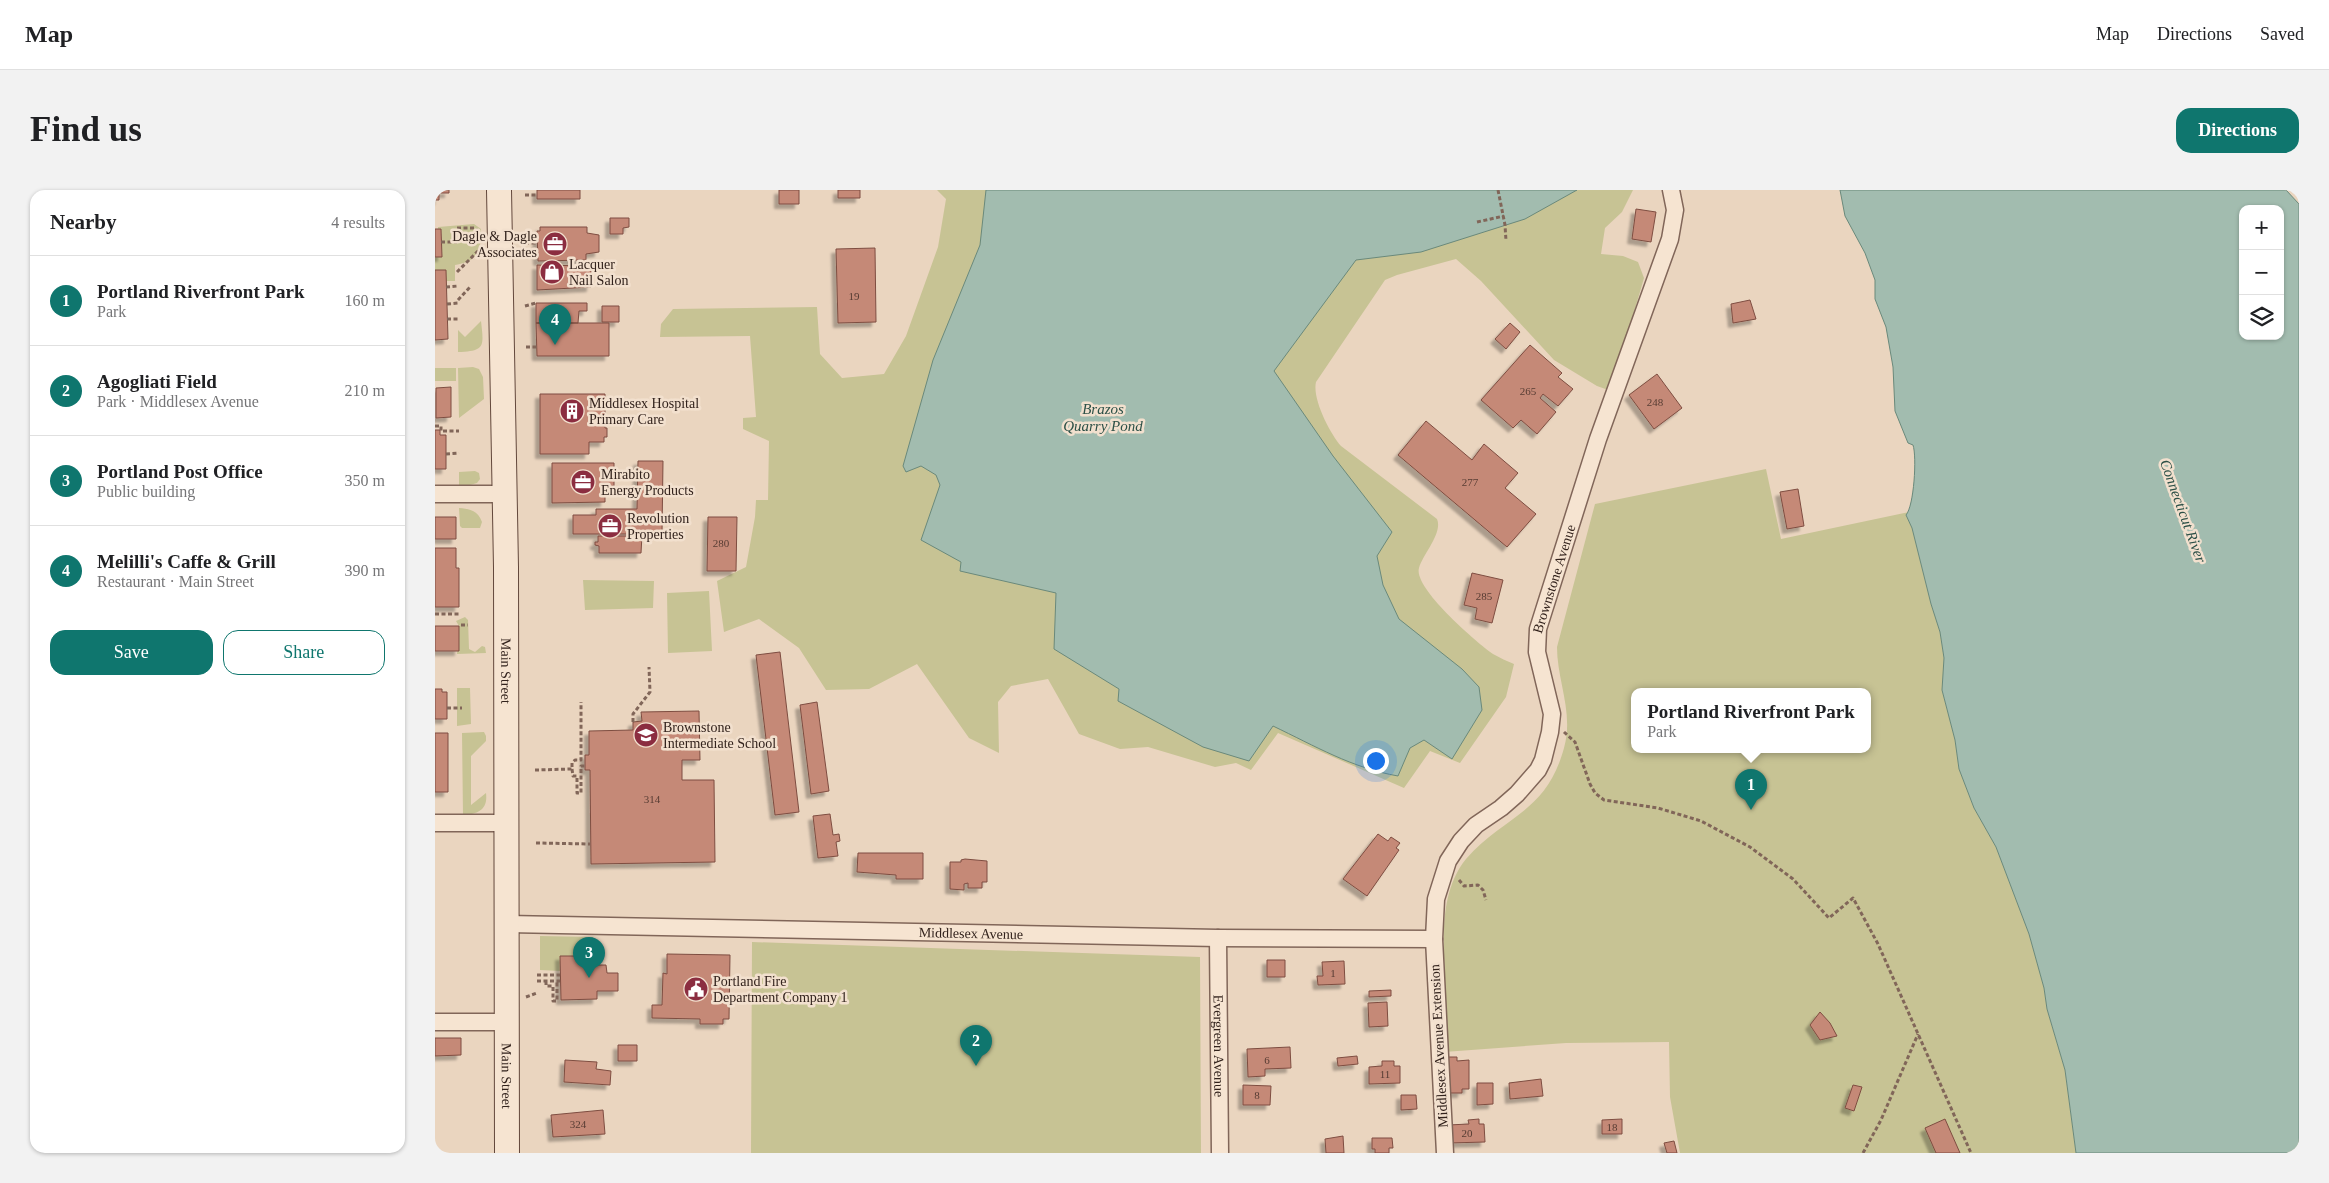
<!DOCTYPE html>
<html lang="en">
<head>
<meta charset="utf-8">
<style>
  body { margin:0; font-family:"Times New Roman",serif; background:#f2f2f2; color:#202124 }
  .controls { position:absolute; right:15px; top:15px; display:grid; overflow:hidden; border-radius:10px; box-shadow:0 1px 4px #0004 }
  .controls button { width:45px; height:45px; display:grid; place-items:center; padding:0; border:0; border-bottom:1px solid #e0e0e0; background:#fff; color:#202124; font:25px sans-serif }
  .you { position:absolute; left:940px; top:570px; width:18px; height:18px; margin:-12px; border:4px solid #fff; border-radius:50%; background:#1a73e8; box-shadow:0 0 0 8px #1a73e833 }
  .badge { display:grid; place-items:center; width:32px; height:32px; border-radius:50%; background:#0f766e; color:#fff; font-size:16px; font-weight:700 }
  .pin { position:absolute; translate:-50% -41px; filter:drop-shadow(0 1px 2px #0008) }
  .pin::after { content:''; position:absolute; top:26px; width:18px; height:15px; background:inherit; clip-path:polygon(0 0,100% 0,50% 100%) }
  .popup { position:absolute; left:1196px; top:498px; width:240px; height:65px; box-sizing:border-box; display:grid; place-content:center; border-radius:10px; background:#fff; filter:drop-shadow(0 1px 4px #0005); font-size:16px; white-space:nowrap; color:#757577 }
  .popup b { font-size:19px; color:#202124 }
  .popup::after { content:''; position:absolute; left:50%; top:100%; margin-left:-10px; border:10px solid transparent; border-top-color:#fff }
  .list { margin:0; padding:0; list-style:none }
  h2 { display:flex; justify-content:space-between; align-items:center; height:65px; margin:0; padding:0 20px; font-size:21px }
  h2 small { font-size:16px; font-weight:400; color:#757577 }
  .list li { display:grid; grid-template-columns:32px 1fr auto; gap:15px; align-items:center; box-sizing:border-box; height:90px; padding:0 20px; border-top:1px solid #e0e0e0 }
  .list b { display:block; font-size:19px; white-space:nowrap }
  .list p { margin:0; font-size:16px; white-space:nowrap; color:#757577 }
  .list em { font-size:16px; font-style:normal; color:#757577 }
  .actions { display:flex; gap:10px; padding:15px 20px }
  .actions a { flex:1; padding:11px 0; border:1px solid #0f766e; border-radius:15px; text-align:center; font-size:18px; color:#0f766e }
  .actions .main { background:#0f766e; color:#fff }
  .icon { flex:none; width:28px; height:28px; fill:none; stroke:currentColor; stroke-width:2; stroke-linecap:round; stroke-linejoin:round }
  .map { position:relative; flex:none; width:1864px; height:963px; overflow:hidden; border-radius:15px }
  header { display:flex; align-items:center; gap:30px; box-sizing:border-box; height:70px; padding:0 25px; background:#fff; border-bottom:1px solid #e0e0e0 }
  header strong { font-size:24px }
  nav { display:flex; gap:28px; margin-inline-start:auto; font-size:18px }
  .intro { display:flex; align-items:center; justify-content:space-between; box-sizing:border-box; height:120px; padding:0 30px }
  h1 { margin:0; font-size:35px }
  .button { padding:12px 22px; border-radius:15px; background:#0f766e; color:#fff; font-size:18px; font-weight:700 }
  main { display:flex; gap:30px; padding:0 30px }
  aside { flex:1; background:#fff; border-radius:15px; box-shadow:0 1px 4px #0004 }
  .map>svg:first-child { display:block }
  .green { fill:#c7c394; fill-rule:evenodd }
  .water { fill:#a2bcaf; stroke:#6a897b; fill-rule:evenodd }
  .building { fill:#c58977; stroke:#7e4d41; filter:url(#shadow) }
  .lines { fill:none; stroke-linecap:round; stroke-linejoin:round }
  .street-casing { stroke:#816659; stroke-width:19 }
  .secondary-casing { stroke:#63483c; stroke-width:26 }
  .path { stroke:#816659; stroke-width:3; stroke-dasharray:4 2.5; stroke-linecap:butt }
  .street { stroke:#f6e4d1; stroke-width:16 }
  .secondary { stroke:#f6e4d1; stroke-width:24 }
  .labels { text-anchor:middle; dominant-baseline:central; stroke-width:5; stroke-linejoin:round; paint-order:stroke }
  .number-label { font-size:11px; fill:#573c33 }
  .poi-label { font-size:14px; fill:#32221c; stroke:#f2e0ce; text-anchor:start }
  .street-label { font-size:14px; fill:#32221c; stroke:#f2e0ce }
  .water-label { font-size:15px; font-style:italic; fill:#2c5047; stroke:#f2e0ce }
</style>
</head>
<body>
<header>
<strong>Map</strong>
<nav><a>Map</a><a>Directions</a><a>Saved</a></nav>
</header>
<div class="intro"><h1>Find us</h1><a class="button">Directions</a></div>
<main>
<aside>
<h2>Nearby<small>4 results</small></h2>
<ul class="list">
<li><span class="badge">1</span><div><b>Portland Riverfront Park</b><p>Park</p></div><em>160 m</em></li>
<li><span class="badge">2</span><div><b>Agogliati Field</b><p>Park · Middlesex Avenue</p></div><em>210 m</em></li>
<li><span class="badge">3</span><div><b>Portland Post Office</b><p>Public building</p></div><em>350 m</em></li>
<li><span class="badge">4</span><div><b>Melilli's Caffe &amp; Grill</b><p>Restaurant · Main Street</p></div><em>390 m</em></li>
</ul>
<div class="actions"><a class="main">Save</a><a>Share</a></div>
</aside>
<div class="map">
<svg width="1864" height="963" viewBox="0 0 1864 963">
  <defs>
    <filter id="shadow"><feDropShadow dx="-4.5" dy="4.5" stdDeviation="1" flood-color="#0004"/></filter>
  </defs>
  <rect width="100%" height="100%" fill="#ead5bf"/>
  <path class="green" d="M 502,0 L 1198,0 L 1187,22 L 1170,38 L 1166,64 L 1188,66 L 1203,72 L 1209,88 L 1176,201 L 1162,196 L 1119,170 L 1046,91 L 1021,69 L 962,85 L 950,90 L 881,192 C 877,209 895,243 906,256 L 1002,329 C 1008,343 988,364 984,378 C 978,398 1042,453 1058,464 C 1065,468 1072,471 1079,474 L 1071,507 L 1025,573 L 995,561 L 969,598 L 843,543 L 816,580 L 801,573 L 780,577 L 713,557 L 685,559 L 644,544 L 613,489 L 576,496 L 563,512 L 564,563 L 534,548 L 482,474 L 434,499 L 391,500 L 364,458 L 324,429 L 289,442 L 282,391 L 311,377 L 320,327 L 321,310 L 333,310 L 334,251 L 308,239 L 308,228 L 321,227 L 315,146 L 225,147 L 226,134 L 238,119 L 382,117 L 385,164 L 407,188 L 449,184 L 471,146 L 503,57 L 511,9 Z
    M 39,34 L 46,39 C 46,61 43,71 20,75 L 20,91 L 11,91 L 11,80 L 0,80 L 0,67 L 7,66 L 6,39 L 3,39 L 3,37 Z
    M 46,131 C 49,157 50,161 23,162 L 23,140 L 30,147 Z
    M 38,177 L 44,179 L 48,187 L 49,209 L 24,228 L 23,178 Z
    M 0,178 L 21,178 L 21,191 L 0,191 Z
    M 1331,279 L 1346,349 L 1474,322 L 1471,325 L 1477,338 L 1496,414 L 1505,442 L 1509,468 L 1507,500 L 1520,550 L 1524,579 L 1539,618 L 1561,657 L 1594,744 L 1609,798 L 1612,819 L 1630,880 L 1641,963 L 1245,963 L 1235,907 L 1234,852 L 1131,853 L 1009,862 C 1009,849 1007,836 1007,824 C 1008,811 1010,799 1010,786 C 1008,748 1005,701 1031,669 C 1069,625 1111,624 1129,558 C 1139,523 1122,491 1122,457 L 1160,314 ZM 1200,501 L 1432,501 L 1432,559 L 1200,559 Z
    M 40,281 L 44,283 L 45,289 L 42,293 L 24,298 L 24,282 Z
    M 24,318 C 36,319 43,321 47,332 L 45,338 L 27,338 L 25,336 Z
    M 148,390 L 219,391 L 218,418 L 150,420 Z
    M 274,401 L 277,461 L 233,463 L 232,403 Z
    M 30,427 L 33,430 L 34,459 L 40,462 L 47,456 L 50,457 L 51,463 L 22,464 L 24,436 L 21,431 Z
    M 22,498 L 35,498 L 36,534 L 22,536 Z
    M 49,542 L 51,546 L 51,551 L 36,566 L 36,615 L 51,603 C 53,619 44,624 28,625 L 27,543 Z
    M 105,746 L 158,747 L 159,766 L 126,766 L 125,781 L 105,780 Z
    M 317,752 L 765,767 L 766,963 L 316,963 Z"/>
  <path class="water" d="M 551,0 L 1142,0 L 1090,29 L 986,62 L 921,70 L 839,181 L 898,266 L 957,342 L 942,366 L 948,395 L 964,429 L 1027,479 L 1044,497 L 1047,520 L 1017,569 L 989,550 L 975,558 L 963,586 C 917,578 880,556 838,536 L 814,571 L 768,557 L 683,511 L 684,499 L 619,459 L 621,403 L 525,381 L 526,372 L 486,350 L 505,295 L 501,285 L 486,276 L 471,282 L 468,276 L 498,170 L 545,55 Z
    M 1405,0 L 1851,0 L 1864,14 L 1864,963 L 1641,963 L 1630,880 L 1612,819 L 1609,798 L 1594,744 L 1561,657 L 1539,618 L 1524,579 L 1520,550 L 1507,500 L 1509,468 L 1505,442 L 1496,414 L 1477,338 L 1471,325 C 1479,316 1482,267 1478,255 L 1473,253 L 1460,221 L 1458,177 L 1451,137 L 1440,109 L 1440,90 L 1430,63 L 1410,26 ZM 1808,19 L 1845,19 L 1845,146 L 1808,146 Z"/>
  <path class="building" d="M 0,0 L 14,0 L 14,3 L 4,3 L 4,10 L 0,10 Z
    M 102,0 L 145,0 L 145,9 L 102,9 Z
    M 344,0 L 364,0 L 364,14 L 344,14 Z
    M 403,0 L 425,0 L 425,8 L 403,8 Z
    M 1201,19 L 1221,22 L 1216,52 L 1197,49 Z
    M 175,28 L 194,28 L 194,37 L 188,38 L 188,44 L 175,44 Z
    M 105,37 L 152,37 L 152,43 L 164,45 L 164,62 L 151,64 L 151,70 L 103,71 L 102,41 L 105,41 Z
    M 0,39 L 6,39 L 7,67 L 0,67 Z
    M 440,58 L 441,132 L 403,133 L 401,59 Z
    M 102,75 L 156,76 L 156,97 L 102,100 Z
    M 0,80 L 11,80 L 13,149 L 0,150 Z
    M 1315,110 L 1321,129 L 1298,133 L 1296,114 Z
    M 101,113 L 152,113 L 152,121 L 144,121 L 143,133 L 101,133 Z
    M 167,116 L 184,116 L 184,132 L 167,132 Z
    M 101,133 L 174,133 L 174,166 L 102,166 Z
    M 1075,133 L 1085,142 L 1071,159 L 1060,149 Z
    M 1095,155 L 1127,183 L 1123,187 L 1138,199 L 1123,216 L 1108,204 L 1105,208 L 1121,222 L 1102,244 L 1086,230 L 1078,238 L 1046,210 Z
    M 1222,184 L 1247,218 L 1219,239 L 1194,205 Z
    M 16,197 L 16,227 L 1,228 L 1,198 Z
    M 105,204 L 170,204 L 170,238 L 172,238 L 172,247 L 169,247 L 169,252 L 154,252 L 154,264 L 105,264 Z
    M 991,231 L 1037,270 L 1049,254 L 1083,283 L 1070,298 L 1101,324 L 1072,357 L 963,265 Z
    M 0,240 L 5,240 L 5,245 L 11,245 L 11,279 L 0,279 Z
    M 203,271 L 228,271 L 227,343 L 204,343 L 207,345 L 206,363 L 164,363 L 164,356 L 160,355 L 160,352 L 163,352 L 163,346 L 200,346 L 200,344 L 138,344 L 138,325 L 161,325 L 161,319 L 202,319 Z
    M 117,273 L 179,273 L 179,296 L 170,297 L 170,312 L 117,313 Z
    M 1363,299 L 1369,336 L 1352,339 L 1345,302 Z
    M 0,327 L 21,327 L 21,349 L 0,349 Z
    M 273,327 L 302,327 L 301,381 L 272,381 Z
    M 0,358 L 21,358 L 21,378 L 24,378 L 24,417 L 0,417 Z
    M 1037,383 L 1068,390 L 1057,433 L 1040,429 L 1042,418 L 1029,415 Z
    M 0,436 L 24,436 L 24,461 L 0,461 Z
    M 345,462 L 364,622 L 340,625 L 321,465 Z
    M 0,499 L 7,499 L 7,502 L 12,502 L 12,529 L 0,529 Z
    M 382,512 L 394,601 L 376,604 L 365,515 Z
    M 264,521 L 265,570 L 247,570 L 247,590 L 279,590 L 280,672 L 156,674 L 155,580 L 150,580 L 150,565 L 154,565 L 154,541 L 198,540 L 198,532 L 207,531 L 206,522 Z
    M 0,543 L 13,543 L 13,602 L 0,602 Z
    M 395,624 L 398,645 L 404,644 L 405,651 L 401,652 L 403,666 L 383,668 L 378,626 Z
    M 943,644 L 953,651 L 956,647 L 965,653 L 961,658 L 964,660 L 932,706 L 908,689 Z
    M 423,663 L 488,663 L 488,689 L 461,689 L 461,685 L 422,682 Z
    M 530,669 L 552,671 L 552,692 L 547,692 L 547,698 L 533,698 L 533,693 L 529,694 L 529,700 L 515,699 L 515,672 L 526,672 L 526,670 Z
    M 232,764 L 295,765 L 294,829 L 288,829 L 288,834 L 265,834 L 265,829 L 217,828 L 217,815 L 227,815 L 228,783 L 232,784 Z
    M 125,766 L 162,766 L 162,775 L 171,775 L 172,783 L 183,783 L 183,801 L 162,801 L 162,809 L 126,810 Z
    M 832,770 L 850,770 L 850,787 L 832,787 Z
    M 909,771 L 910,794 L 883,795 L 882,786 L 888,786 L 887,772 Z
    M 956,800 L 956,806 L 934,807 L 934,801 Z
    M 952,812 L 953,836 L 934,837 L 933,813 Z
    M 1385,822 L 1395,833 L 1402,846 L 1385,850 L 1375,835 Z
    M 0,848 L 26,848 L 26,865 L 0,866 Z
    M 183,855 L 202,855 L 202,871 L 183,871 Z
    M 855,857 L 856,878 L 830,879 L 830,886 L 813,887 L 812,859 Z
    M 922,866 L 923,874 L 903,876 L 902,868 Z
    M 1010,867 L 1022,867 L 1022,871 L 1034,870 L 1034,899 L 1027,899 L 1027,903 L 1014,903 Z
    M 130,870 L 162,872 L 161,879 L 176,881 L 175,895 L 129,892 Z
    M 947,871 L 959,871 L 959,876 L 965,876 L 965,893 L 934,894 L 934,877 L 947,876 Z
    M 1106,889 L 1108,906 L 1075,909 L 1074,893 Z
    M 1042,893 L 1058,893 L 1058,914 L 1042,915 Z
    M 808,895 L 836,896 L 835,915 L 808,915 Z
    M 1418,895 L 1427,897 L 1419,921 L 1410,918 Z
    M 966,905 L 981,905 L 982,919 L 966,920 Z
    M 168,920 L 170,944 L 118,947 L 116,925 Z
    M 1044,929 L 1044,934 L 1049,934 L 1050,952 L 1014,953 L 1013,935 L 1034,934 L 1033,930 Z
    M 1187,929 L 1187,944 L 1167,944 L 1167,930 Z
    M 1510,929 L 1525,963 L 1501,963 L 1490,938 Z
    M 908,946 L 909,963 L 891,963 L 890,949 Z
    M 937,948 L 957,948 L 958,958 L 954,958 L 954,963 L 940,963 L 940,959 L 937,959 Z
    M 1239,951 L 1242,963 L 1232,963 L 1229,953 Z"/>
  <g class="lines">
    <defs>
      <g id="street">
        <path d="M 0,304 L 70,304"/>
        <path d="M 0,633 L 72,633"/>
        <path id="s1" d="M 72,734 L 783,748 L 999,749"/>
        <path id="s2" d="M 783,748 L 785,963"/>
        <path d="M 0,832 L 72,832"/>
        <path id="s3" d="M 1010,963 L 999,749 L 1001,709 L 1013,671 L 1026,651 L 1041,635 L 1066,618 L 1082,604 L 1103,580 L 1108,570 L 1115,542 L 1117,524 L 1102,462 L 1103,439 L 1163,249 L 1235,49 L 1240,20 L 1236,0"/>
      </g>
      <g id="secondary">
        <path id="s4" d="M 64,0 L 71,377 L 72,963"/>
      </g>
    </defs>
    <use href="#street" class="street-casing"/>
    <use href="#secondary" class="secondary-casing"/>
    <path class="path" d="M 1063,0 L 1070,35 L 1071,51
      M 90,5 L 102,5
      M 1042,32 L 1069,26
      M 22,38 L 40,38 L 44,43
      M 90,45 L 103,45
      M 6,52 L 22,52
      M 90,53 L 103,53
      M 90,60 L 103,60
      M 22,82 L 44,60
      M 11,97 L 23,96
      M 23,110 L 36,96
      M 12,114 L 23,113
      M 90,116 L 101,113
      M 12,129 L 23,129
      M 91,157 L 102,157
      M 0,236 L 6,236 L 6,241 L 24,241
      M 11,264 L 24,263
      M 0,424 L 25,424
      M 26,435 L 33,435
      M 12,518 L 27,518
      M 198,532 L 198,524 L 215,502 L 214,477
      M 1129,542 L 1140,552 L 1155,594 L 1160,603 L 1169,610 L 1223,618 L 1266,631 L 1315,657 L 1358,689 L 1394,728 L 1418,708 L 1443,754 L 1536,963
      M 137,579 L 138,586 L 142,586 L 142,603 L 146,603 L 146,576 L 150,576
      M 100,580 L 137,579 L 137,573 L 140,570 L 146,570 L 146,512
      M 101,653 L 155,654
      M 1024,690 L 1029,696 L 1043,695 L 1048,700 L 1051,710
      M 102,785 L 125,785
      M 102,791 L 125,791
      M 111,791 L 111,796 L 118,796 L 118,811 L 122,811 L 122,791
      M 91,807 L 102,803
      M 1428,963 L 1446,930 L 1483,844"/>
    <use href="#street" class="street"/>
    <use href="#secondary" class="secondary"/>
  </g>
  <defs>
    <symbol id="office-disc" viewBox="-11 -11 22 22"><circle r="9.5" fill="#8b2d40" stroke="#f2e0ce"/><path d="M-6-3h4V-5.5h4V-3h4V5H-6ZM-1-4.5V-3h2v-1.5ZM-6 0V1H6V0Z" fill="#fff"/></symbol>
    <symbol id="shop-disc" viewBox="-11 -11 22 22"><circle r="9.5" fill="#8b2d40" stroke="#f2e0ce"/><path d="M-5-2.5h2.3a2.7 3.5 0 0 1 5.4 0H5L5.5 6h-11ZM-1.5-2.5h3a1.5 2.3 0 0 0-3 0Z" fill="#fff"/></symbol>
    <symbol id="building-disc" viewBox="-11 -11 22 22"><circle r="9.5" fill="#8b2d40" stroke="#f2e0ce"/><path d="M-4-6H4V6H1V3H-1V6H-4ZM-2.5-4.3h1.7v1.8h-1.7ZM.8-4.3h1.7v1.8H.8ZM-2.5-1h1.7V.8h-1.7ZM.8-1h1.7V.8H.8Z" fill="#fff"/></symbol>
    <symbol id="school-disc" viewBox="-11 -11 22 22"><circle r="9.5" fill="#8b2d40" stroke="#f2e0ce"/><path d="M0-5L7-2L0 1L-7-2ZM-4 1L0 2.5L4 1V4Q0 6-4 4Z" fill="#fff"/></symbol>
    <symbol id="civic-disc" viewBox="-11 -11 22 22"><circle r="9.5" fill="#8b2d40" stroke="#f2e0ce"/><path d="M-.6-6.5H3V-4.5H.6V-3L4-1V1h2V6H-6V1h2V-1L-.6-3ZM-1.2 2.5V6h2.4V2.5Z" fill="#fff"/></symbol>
  </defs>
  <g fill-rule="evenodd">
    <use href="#office-disc" x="106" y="40" width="28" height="28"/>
    <use href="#shop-disc" x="103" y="68" width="28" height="28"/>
    <use href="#building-disc" x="123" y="207" width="28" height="28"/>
    <use href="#office-disc" x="134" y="278" width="28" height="28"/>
    <use href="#office-disc" x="161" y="322" width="28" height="28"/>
    <use href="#school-disc" x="197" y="531" width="28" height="28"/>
    <use href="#civic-disc" x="247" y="785" width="28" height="28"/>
  </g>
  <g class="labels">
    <g class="number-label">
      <text x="419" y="106">19</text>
      <text x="1093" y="201">265</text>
      <text x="1220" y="212">248</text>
      <text x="1035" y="292">277</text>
      <text x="286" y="353">280</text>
      <text x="1049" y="406">285</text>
      <text x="217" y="609">314</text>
      <text x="898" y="783">1</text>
      <text x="832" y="870">6</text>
      <text x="950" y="884">11</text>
      <text x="822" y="905">8</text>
      <text x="143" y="934">324</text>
      <text x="1177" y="937">18</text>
      <text x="1032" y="943">20</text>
    </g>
    <g class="poi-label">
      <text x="102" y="46" text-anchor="end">Dagle &amp; Dagle<tspan x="102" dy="16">Associates</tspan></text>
      <text x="134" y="74">Lacquer<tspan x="134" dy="16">Nail Salon</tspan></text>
      <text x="154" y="213">Middlesex Hospital<tspan x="154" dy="16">Primary Care</tspan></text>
      <text x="166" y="284">Mirabito<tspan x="166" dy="16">Energy Products</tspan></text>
      <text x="192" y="328">Revolution<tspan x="192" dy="16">Properties</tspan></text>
      <text x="228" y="537">Brownstone<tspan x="228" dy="16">Intermediate School</tspan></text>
      <text x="278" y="791">Portland Fire<tspan x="278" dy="16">Department Company 1</tspan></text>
    </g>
    <g class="street-label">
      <text stroke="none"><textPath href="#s3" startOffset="621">Brownstone Avenue</textPath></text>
      <text stroke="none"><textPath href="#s4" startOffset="481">Main Street</textPath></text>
      <text stroke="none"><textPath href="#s1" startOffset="464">Middlesex Avenue</textPath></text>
      <text stroke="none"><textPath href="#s2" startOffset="108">Evergreen Avenue</textPath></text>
      <text transform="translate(1004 856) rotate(-93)">Middlesex Avenue Extension</text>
      <text stroke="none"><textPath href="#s4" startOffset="886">Main Street</textPath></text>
    </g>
    <g class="water-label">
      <text x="668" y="219">Brazos<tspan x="668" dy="17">Quarry Pond</tspan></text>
      <text transform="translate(1748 321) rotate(70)">Connecticut River</text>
    </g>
  </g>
</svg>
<div class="controls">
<button>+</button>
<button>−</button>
<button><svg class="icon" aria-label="layers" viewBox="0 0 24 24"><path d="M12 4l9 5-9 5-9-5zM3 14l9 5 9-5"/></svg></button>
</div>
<div class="you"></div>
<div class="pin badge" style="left:1316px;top:620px">1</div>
<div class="popup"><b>Portland Riverfront Park</b>Park</div>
<div class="pin badge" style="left:541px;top:876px">2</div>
<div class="pin badge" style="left:154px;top:788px">3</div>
<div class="pin badge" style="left:120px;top:155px">4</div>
</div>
</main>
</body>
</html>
